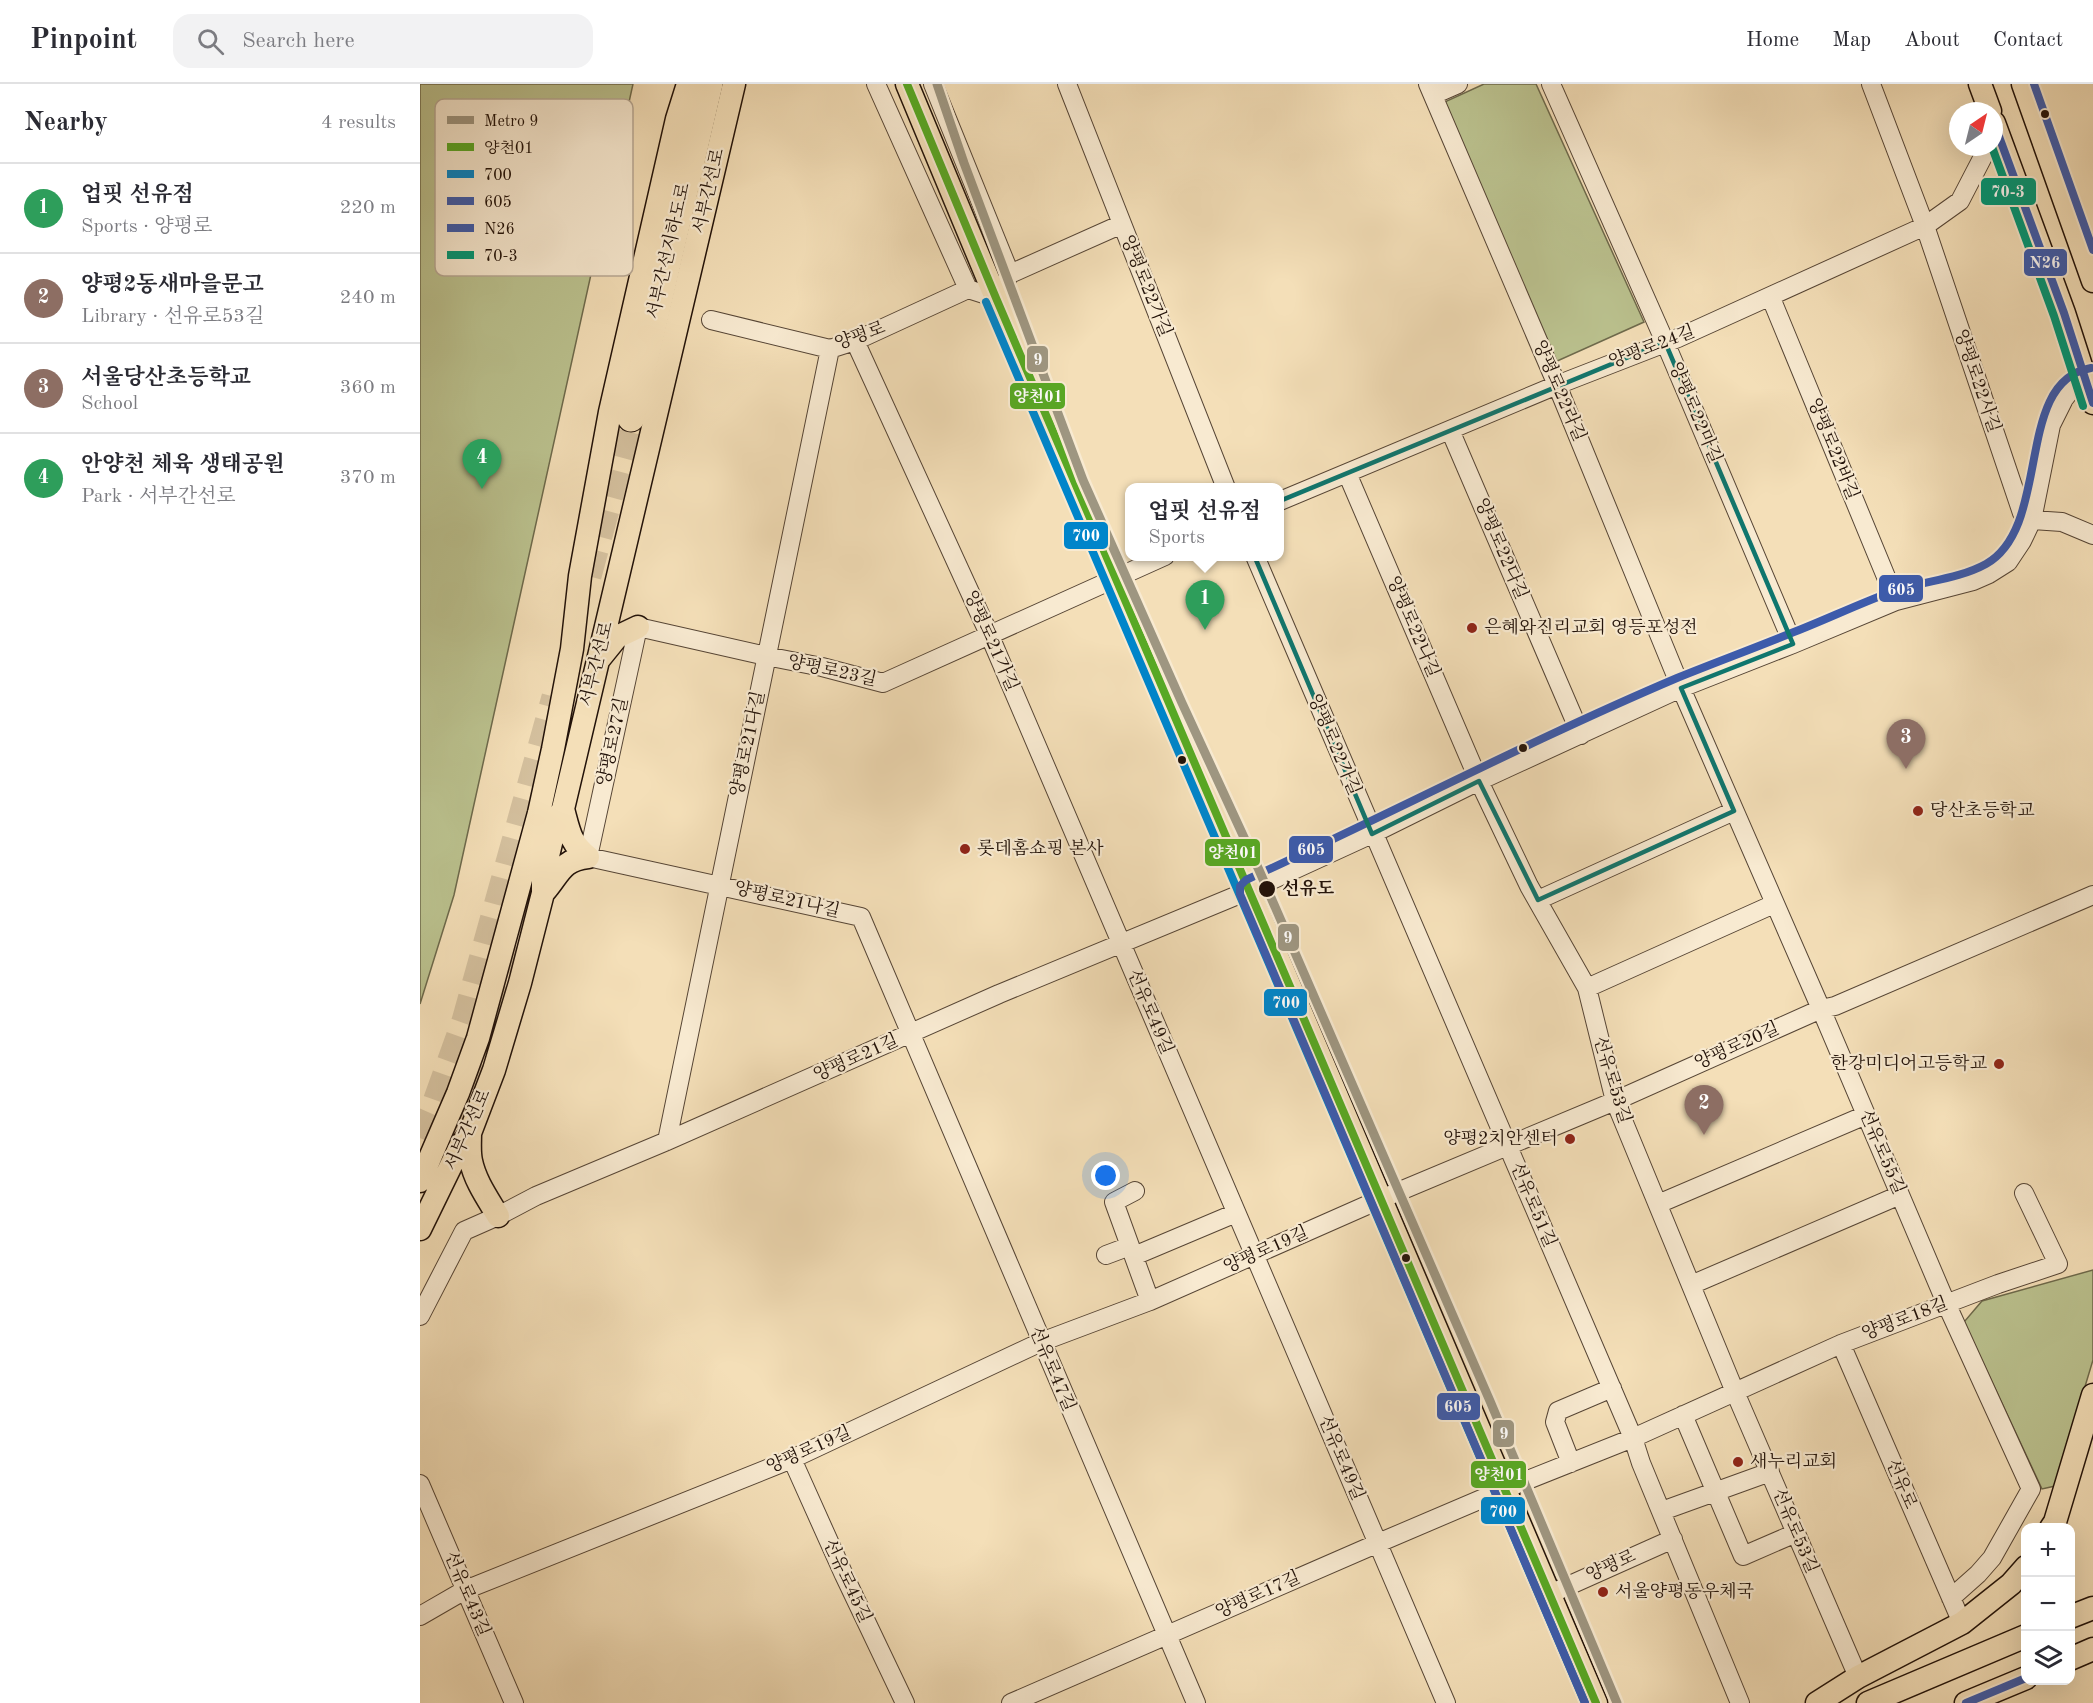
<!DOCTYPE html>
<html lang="en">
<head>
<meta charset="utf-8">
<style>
  body { margin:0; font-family:"Old Standard TT","Noto Serif KR",serif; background:#f2f2f3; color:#2b2b33 }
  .controls { position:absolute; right:18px; bottom:18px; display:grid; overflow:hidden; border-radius:12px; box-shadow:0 6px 24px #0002 }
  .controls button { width:54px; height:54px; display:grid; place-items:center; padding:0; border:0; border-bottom:2px solid #e1e1e2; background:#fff; color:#2b2b33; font:30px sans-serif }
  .compass { position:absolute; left:1529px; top:18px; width:54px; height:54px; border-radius:50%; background:#fff; box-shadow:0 6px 24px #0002; rotate:35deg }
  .you { position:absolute; left:686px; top:1092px; width:21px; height:21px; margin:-15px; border:4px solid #fff; border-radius:50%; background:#1a73e8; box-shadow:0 0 0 9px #1a73e833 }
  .badge { display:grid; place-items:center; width:39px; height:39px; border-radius:50%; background:#8f2418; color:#fff; font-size:20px; font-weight:700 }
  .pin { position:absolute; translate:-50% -50px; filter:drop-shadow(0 2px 3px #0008) }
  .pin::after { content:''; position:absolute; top:32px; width:21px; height:18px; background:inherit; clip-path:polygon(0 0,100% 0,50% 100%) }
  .popup { position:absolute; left:705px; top:399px; width:159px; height:78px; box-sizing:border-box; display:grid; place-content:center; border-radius:12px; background:#fff; filter:drop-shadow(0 2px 4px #0005); font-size:20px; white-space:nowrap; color:#7c7c81 }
  .popup b { font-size:22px; color:#2b2b33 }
  .popup::after { content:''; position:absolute; left:50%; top:100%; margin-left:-12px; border:12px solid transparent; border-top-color:#fff }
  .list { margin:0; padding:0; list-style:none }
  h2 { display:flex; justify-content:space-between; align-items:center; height:78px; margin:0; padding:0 24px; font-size:26px }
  h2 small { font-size:20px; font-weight:400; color:#7c7c81 }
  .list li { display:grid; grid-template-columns:39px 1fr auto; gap:18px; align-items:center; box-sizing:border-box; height:90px; padding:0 24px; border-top:2px solid #e1e1e2 }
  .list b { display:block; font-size:22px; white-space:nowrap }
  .list p { margin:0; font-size:20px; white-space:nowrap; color:#7c7c81 }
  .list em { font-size:20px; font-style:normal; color:#7c7c81 }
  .icon { flex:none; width:33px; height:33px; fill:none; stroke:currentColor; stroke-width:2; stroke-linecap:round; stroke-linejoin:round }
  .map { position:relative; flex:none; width:1673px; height:1619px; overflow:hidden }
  header { display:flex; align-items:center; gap:36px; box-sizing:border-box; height:84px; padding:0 30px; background:#fff; border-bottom:2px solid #e1e1e2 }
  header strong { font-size:28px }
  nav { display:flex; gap:33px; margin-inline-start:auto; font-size:21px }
  .search { width:420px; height:54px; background:#f2f2f3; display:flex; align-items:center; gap:15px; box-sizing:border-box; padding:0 21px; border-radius:18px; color:#7c7c81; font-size:22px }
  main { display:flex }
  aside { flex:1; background:#fff }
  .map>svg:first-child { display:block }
  .green { fill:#bbc28f; stroke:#6e6a4c; stroke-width:1.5 }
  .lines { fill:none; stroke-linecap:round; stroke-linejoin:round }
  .highway-tunnel { stroke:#d4c09e; stroke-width:27; stroke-dasharray:27 14; stroke-linecap:butt }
  .minor-casing { stroke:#564535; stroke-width:20 }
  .major-casing { stroke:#221209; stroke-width:25 }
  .highway-casing { stroke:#221209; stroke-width:29 }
  .minor { stroke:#f8ead1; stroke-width:18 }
  .major { stroke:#f4dfb8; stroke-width:22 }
  .highway { stroke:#f4dfb8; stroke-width:27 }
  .bus-1-casing { stroke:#f8ead1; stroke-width:12 }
  .bus-2-casing { stroke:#f8ead1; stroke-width:12 }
  .bus-3-casing { stroke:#f8ead1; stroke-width:12 }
  .bus-4-casing { stroke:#f8ead1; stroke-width:12 }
  .bus-5-casing { stroke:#f8ead1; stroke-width:12 }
  .bus-1 { stroke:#58a824; stroke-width:8 }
  .bus-2 { stroke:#0085ca; stroke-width:8 }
  .bus-3 { stroke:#3d5bab; stroke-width:8 }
  .bus-4 { stroke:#3d5bab; stroke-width:8 }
  .bus-5 { stroke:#009775; stroke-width:8 }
  .metro-1-casing { stroke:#f8ead1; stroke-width:14 }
  .metro-1 { stroke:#9e9681; stroke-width:9 }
  .marked { fill:none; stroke:#0f766e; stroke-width:4.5; stroke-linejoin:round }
  .bus-dot { fill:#221209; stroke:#f8ead1; stroke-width:2 }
  .poi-dot { fill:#8f2418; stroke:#f8ead1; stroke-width:2 }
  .labels { text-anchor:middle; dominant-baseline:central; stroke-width:4.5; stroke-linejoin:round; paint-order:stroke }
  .street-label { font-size:18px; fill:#221209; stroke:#f8ead1 }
  .poi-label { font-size:18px; fill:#221209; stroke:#f8ead1; text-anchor:start }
  .stop-label { font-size:18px; font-weight:bold; fill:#221209; stroke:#f8ead1; text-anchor:start }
  .key { fill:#f8ead1; stroke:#b8a995; stroke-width:1.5 }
  .key-label { font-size:16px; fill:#221209 }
  .line-badge { stroke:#f8ead1; stroke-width:2 }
  .badge-label { font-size:16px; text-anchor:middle; font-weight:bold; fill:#fff }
</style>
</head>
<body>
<header>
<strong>Pinpoint</strong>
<div class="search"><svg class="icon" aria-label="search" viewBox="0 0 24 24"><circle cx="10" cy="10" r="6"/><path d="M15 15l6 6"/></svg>Search here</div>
<nav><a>Home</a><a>Map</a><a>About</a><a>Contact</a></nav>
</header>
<main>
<aside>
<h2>Nearby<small>4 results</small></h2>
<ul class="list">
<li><span class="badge" style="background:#2e9e5b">1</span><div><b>업핏 선유점</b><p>Sports · 양평로</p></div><em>220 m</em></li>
<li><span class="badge" style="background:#8d6e63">2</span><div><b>양평2동새마을문고</b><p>Library · 선유로53길</p></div><em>240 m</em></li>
<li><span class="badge" style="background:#8d6e63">3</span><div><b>서울당산초등학교</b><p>School</p></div><em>360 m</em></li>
<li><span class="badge" style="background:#2e9e5b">4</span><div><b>안양천 체육 생태공원</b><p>Park · 서부간선로</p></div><em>370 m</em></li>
</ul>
</aside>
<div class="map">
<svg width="1673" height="1619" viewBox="0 0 1673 1619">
  <rect width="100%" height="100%" fill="#f4dfb8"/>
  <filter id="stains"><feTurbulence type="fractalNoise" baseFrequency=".00333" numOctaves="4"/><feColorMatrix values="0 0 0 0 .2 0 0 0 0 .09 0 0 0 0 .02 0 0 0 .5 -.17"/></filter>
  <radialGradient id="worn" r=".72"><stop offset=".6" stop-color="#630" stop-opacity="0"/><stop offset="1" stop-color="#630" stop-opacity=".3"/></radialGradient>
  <path class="green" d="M 0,0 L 213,0 L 34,811 L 0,920 Z
    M 1064,0 L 1116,0 L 1224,238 L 1135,278 L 1018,21 Z
    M 1673,1186 L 1673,1276 L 1635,1402 L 1622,1405 L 1544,1238 L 1562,1217 Z"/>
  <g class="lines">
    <path class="highway-tunnel" d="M 168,492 L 211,334
      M 0,1054 L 16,1018 L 45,937 L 135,613
      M 24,1083 L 60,986 L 94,879 L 151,644"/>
    <defs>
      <path id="minor" d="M 456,0 L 548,205 L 576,214 L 590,190 L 513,0
        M 647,0 L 806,404
        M 1008,0 L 1137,301 L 1261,604 L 1401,925 L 1526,1219 L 1611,1405 L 1572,1474 L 1558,1490 L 1531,1514
        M 1131,0 L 1245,258 L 1373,560
        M 1451,0 L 1505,142 L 1602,429 L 1612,436 L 1642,438 L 1673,451
        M 1013,11 L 1038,0
        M 590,190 L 702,140
        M 1351,214 L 1476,517
        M 291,236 L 410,265 L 435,257 L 548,205
        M 435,257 L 569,550 L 1026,1619
        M 1030,346 L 1161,651
        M 927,389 L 1059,697 L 1109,802 L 1167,904 L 1195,1017 L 1315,1308 L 1438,1593
        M 860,417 L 1137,301 L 1258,254 L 1505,142 L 1540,117 L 1568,63
        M 745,472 L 463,599 L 402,583 L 346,572 L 218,543 L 168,773 L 441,833 L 776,1619
        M 835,472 L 1213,1354 L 1221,1379 L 1320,1619
        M 1118,816 L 1314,727
        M 1167,904 L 1354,820
        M 247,1057 L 410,265
        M 715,1107 L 694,1118 L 730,1217
        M 1238,1120 L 1446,1031
        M 686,1171 L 710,1162
        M 714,1172 L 816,1129
        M 1271,1201 L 1480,1111
        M 0,1232 L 44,1147 L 78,1132 L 116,1112 L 247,1057 L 579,910 L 830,806 L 952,750 L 1059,697 L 1261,604 L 1373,560 L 1476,517 L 1553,497 L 1569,490 L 1588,478 L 1602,457 L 1612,436 L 1631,341 L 1644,315 L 1654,302 L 1667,295 L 1673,294
        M 1421,1260 L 1542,1539
        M 1263,1331 L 1323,1472 L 1376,1449
        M 372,1375 L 424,1491 L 485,1619
        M 1151,1379 L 1135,1338 L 1138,1327 L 1192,1304
        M 0,1400 L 94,1619
        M 1242,1427 L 1350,1388
        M 1130,1510 L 1253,1455
        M 0,1532 L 45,1506 L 372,1375 L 621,1258 L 730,1217 L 961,1115 L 1195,1017 L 1401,925 L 1415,922 L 1673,811
        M 591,1619 L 963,1457 L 1085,1405 L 1213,1354 L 1421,1260 L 1578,1200 L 1638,1180 L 1604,1109"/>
      <path id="major" d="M 487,0 L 576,214 L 1176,1619
        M 1560,0 L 1570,27
        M 1603,0 L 1673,197
        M 1574,39 L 1644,229 L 1673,319
        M 180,574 L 197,553 L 218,543
        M 143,725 C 149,747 150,759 168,773
        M 124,808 C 140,790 141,776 168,773
        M 50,1049 C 50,1058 49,1068 51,1077 C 55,1097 68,1115 78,1132
        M 0,1097 L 38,1009 L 58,954 L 119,729 L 133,665 L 152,565 L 160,492 L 190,328 L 257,35 L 268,0
        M 0,1145 L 40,1063 L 50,1049 L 74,986 L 100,899 L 123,809 L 123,793 L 136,738 L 143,725 L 314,0
        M 1631,1444 L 1635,1438 L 1673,1311
        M 1650,1533 L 1673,1524
        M 1650,1575 L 1673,1565
        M 1397,1619 L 1438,1593 L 1542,1539 L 1591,1500 L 1606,1483
        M 1448,1619 L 1606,1552
        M 1546,1619 L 1606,1594"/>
      <path id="highway" d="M 211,334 L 289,0"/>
    </defs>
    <use href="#minor" class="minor-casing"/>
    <use href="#major" class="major-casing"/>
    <use href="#highway" class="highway-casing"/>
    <use href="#minor" class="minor"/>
    <use href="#major" class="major"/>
    <use href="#highway" class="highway"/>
    <defs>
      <path id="bus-1" d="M 487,0 L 576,214 L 1176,1619"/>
      <path id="bus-2" d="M 566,218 L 1165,1619"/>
      <path id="bus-3" d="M 1614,0 L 1673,166
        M 1165,1619 L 820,810 L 820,802 L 826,796 C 970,730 1111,656 1257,594 C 1294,579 1332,565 1369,550 C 1403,537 1436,521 1471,508 C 1501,497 1537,496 1566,480 C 1633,442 1593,297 1671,284"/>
      <path id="bus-4" d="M 1574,39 L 1644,229 L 1673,319
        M 1546,1619 L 1606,1594"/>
      <path id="bus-5" d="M 1572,63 L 1634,232 L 1663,322"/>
    </defs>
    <use href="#bus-1" class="bus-1-casing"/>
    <use href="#bus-2" class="bus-2-casing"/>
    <use href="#bus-3" class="bus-3-casing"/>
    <use href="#bus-4" class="bus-4-casing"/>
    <use href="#bus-5" class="bus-5-casing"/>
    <use href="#bus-1" class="bus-1"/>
    <use href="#bus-2" class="bus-2"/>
    <use href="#bus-3" class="bus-3"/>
    <use href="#bus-4" class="bus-4"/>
    <use href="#bus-5" class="bus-5"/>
    <defs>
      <path id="metro-1" d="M 517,0 L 544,79 L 663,396 L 762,619 L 839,786 L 1070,1317 L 1197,1619"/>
    </defs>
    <use href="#metro-1" class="metro-1-casing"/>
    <use href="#metro-1" class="metro-1"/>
  </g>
  <path class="marked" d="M 1245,258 L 1373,560 L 1261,604 L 1314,727 L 1118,816 L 1059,697 L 952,750 L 820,438 L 838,426 Z"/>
  <g class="bus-dot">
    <circle cx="1625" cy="30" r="5"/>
    <circle cx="1103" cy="664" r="5"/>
    <circle cx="762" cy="676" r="5"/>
    <circle cx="847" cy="805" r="9"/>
    <circle cx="986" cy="1174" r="5"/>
  </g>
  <g class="poi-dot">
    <circle cx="1052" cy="544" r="6"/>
    <circle cx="1498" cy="727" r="6"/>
    <circle cx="545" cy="765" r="6"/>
    <circle cx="1579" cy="980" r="6"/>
    <circle cx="1150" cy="1055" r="6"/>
    <circle cx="1318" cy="1378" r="6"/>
    <circle cx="1183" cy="1508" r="6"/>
  </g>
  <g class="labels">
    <g class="street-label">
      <text transform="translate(289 107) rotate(-77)">서부간선로</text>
      <text transform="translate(249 167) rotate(-77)">서부간선지하도로</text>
      <text transform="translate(726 202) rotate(68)">양평로22가길</text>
      <text transform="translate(440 252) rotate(-20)">양평로</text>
      <text transform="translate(1232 263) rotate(-21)">양평로24길</text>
      <text transform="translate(1557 297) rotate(71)">양평로22사길</text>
      <text transform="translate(1139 307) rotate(67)">양평로22라길</text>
      <text transform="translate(1275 329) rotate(67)">양평로22마길</text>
      <text transform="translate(1413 365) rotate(68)">양평로22바길</text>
      <text transform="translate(1081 465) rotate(67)">양평로22다길</text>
      <text transform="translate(993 543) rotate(67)">양평로22나길</text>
      <text transform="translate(571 557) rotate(66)">양평로21가길</text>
      <text transform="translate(177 580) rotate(-76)">서부간선로</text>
      <text transform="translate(412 587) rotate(12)">양평로23길</text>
      <text transform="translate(193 658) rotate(-78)">양평로27길</text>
      <text transform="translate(328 660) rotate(-78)">양평로21다길</text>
      <text transform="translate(914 661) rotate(67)">양평로22가길</text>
      <text transform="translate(367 816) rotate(13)">양평로21나길</text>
      <text transform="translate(730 928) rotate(67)">선유로49길</text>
      <text transform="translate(1317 962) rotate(-24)">양평로20길</text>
      <text transform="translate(436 974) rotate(-24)">양평로21길</text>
      <text transform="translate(1192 996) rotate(73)">선유로53길</text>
      <text transform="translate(48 1046) rotate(-66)">서부간선로</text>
      <text transform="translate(1462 1068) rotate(67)">선유로55길</text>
      <text transform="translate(1113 1121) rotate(67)">선유로51길</text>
      <text transform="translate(846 1166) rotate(-24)">양평로19길</text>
      <text transform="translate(1485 1235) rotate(-21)">양평로18길</text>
      <text transform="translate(632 1285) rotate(67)">선유로47길</text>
      <text transform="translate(389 1366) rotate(-24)">양평로19길</text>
      <text transform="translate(921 1374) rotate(67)">선유로49길</text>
      <text transform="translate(1481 1400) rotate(67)">선유로</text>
      <text transform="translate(1375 1447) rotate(67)">선유로53길</text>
      <text transform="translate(1191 1482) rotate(-24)">양평로</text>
      <text transform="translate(427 1497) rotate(65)">선유로45길</text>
      <text transform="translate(47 1510) rotate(67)">선유로43길</text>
      <text transform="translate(838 1511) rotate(-24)">양평로17길</text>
    </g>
    <g class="poi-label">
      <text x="1064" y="544">은혜와진리교회 영등포성전</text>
      <text x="1510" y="727">당산초등학교</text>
      <text x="557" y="765">롯데홈쇼핑 본사</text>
      <text x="1567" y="980" text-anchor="end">한강미디어고등학교</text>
      <text x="1138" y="1055" text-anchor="end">양평2치안센터</text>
      <text x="1330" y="1378">새누리교회</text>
      <text x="1195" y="1508">서울양평동우체국</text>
    </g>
    <g class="stop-label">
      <text x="862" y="805">선유도</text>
    </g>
  </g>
  <rect x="15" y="15" width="198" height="177" rx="9" class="key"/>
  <rect x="27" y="32" width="27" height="8" fill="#9e9681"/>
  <rect x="27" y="59" width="27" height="8" fill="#58a824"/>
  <rect x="27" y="86" width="27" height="8" fill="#0085ca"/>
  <rect x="27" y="113" width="27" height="8" fill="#3d5bab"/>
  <rect x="27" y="140" width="27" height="8" fill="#3d5bab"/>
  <rect x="27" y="167" width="27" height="8" fill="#009775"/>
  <g class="key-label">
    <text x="64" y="42">Metro 9</text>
    <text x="64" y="69">양천01</text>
    <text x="64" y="96">700</text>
    <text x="64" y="123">605</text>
    <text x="64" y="150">N26</text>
    <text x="64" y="177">70-3</text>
  </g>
  <g class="line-badge">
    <rect x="1560" y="93" width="57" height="29" rx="6" fill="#009775"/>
    <rect x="1603" y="164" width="45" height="29" rx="6" fill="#3d5bab"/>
    <rect x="606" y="261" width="23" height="28" rx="6" fill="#9e9681"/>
    <rect x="589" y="298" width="57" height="28" rx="6" fill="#58a824"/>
    <rect x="643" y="437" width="46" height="29" rx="6" fill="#0085ca"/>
    <rect x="1458" y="490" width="46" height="29" rx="6" fill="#3d5bab"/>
    <rect x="868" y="751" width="46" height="29" rx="6" fill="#3d5bab"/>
    <rect x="784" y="754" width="57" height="29" rx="6" fill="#58a824"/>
    <rect x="857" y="839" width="23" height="29" rx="6" fill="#9e9681"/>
    <rect x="843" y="904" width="45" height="29" rx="6" fill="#0085ca"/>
    <rect x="1016" y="1308" width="45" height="29" rx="6" fill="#3d5bab"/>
    <rect x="1072" y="1335" width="23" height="29" rx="6" fill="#9e9681"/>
    <rect x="1050" y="1376" width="57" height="29" rx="6" fill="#58a824"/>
    <rect x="1060" y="1412" width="46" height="29" rx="6" fill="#0085ca"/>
  </g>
  <g class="badge-label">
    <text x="1588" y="113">70-3</text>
    <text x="1625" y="184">N26</text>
    <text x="618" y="281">9</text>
    <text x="618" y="318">양천01</text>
    <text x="666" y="457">700</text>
    <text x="1481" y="511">605</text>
    <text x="891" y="771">605</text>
    <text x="813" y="774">양천01</text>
    <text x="868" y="859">9</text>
    <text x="866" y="924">700</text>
    <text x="1038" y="1328">605</text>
    <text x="1084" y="1355">9</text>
    <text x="1079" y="1396">양천01</text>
    <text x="1083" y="1433">700</text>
  </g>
  <rect width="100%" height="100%" filter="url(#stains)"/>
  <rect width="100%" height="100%" fill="url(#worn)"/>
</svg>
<div class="controls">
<button>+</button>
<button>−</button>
<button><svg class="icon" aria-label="layers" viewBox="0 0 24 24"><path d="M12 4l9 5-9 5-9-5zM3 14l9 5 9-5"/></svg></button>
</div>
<svg class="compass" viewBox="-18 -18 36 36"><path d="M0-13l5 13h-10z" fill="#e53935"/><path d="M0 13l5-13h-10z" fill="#7c7c81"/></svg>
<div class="you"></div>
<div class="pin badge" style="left:785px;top:546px;background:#2e9e5b">1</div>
<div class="popup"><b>업핏 선유점</b>Sports</div>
<div class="pin badge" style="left:1284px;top:1051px;background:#8d6e63">2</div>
<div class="pin badge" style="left:1486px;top:685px;background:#8d6e63">3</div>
<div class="pin badge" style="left:62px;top:405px;background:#2e9e5b">4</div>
</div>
</main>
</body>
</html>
